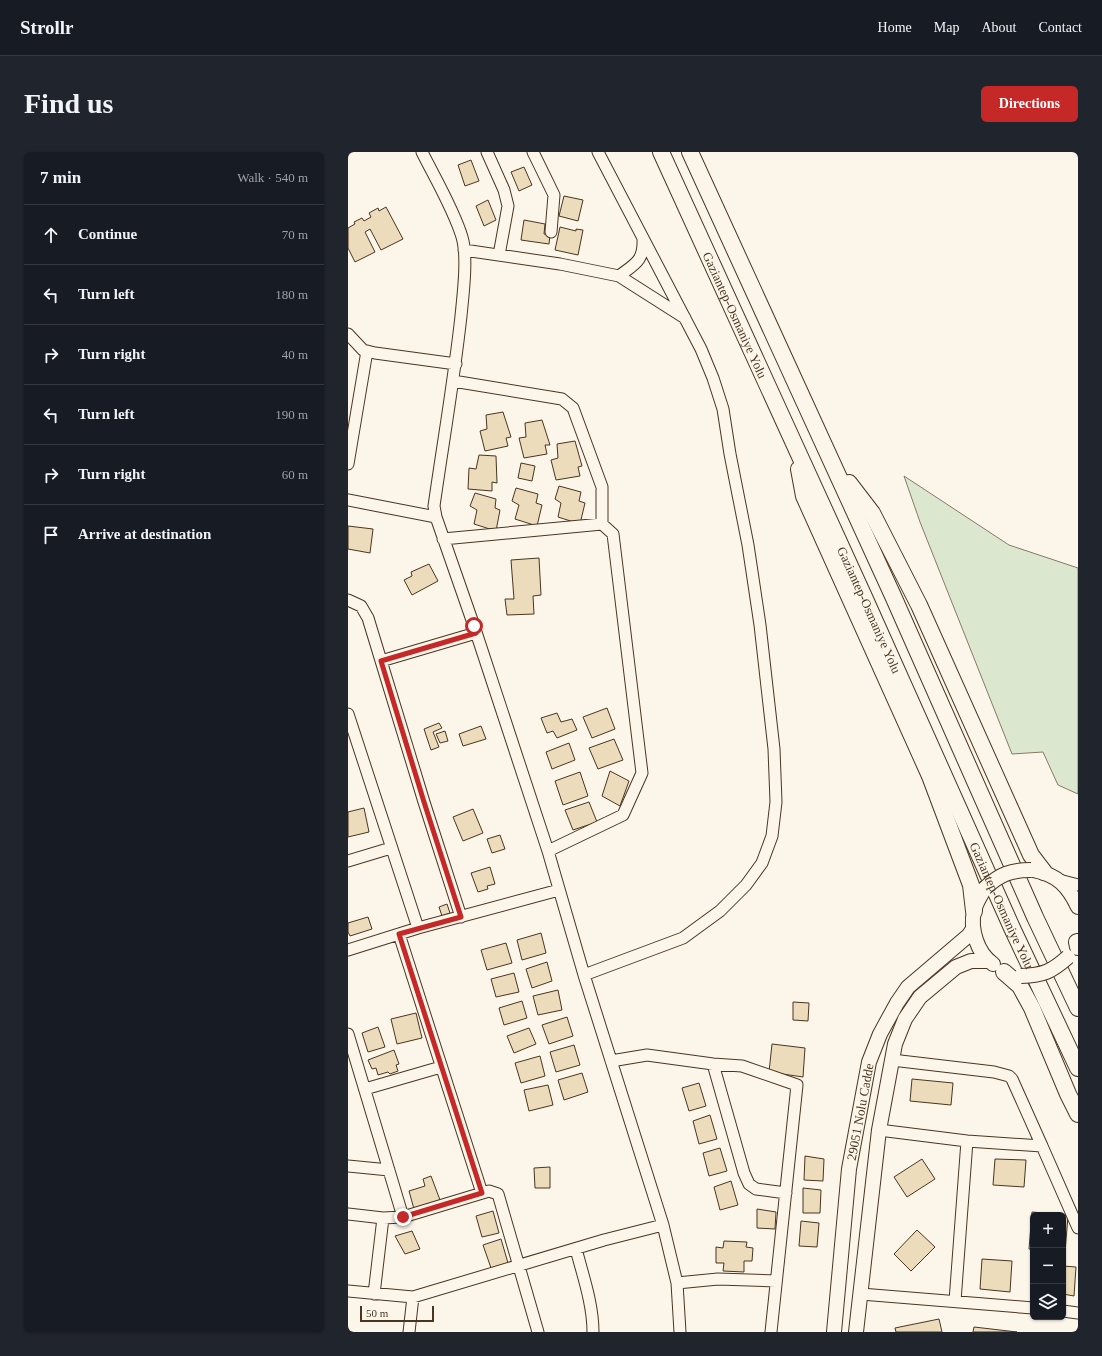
<!DOCTYPE html>
<html lang="en">
<head>
<meta charset="utf-8">
<style>
  body { margin:0; font-family:Georgia,serif; background:#20242c; color:#f1f3f6 }
  .controls { position:absolute; right:12px; bottom:12px; display:grid; overflow:hidden; border-radius:6px; box-shadow:0 1px 3px #0004 }
  .controls button { width:36px; height:36px; display:grid; place-items:center; padding:0; border:0; border-bottom:1px solid #363941; background:#171b24; color:#f1f3f6; font:20px sans-serif }
  .scale { position:absolute; left:12px; bottom:10px; width:74px; box-sizing:border-box; padding-left:4px; border:2px solid #4a3520; border-top:0; font-size:11px; line-height:14px; white-space:nowrap; color:#4a3520; -webkit-text-stroke:3px #fbf6e9; paint-order:stroke }
  .stop { position:absolute; width:12px; height:12px; margin:-9px; border:3px solid #c62828; border-radius:50%; background:#fff }
  .stop.end { background:#c62828; border-color:#fff; box-shadow:0 1px 4px #0008 }
  .list { margin:0; padding:0; list-style:none }
  h2 { display:flex; justify-content:space-between; align-items:center; height:52px; margin:0; padding:0 16px; font-size:17px }
  h2 small { font-size:13px; font-weight:400; color:#9ea1a6 }
  .list li { display:grid; grid-template-columns:26px 1fr auto; gap:12px; align-items:center; box-sizing:border-box; height:60px; padding:0 16px; border-top:1px solid #363941 }
  .list b { display:block; font-size:15px; white-space:nowrap }
  .list em { font-size:13px; font-style:normal; color:#9ea1a6 }
  .icon { flex:none; width:22px; height:22px; fill:none; stroke:currentColor; stroke-width:2; stroke-linecap:round; stroke-linejoin:round }
  .map { position:relative; flex:none; width:730px; height:1180px; overflow:hidden; border-radius:6px }
  header { display:flex; align-items:center; gap:24px; box-sizing:border-box; height:56px; padding:0 20px; background:#171b24; border-bottom:1px solid #363941 }
  header strong { font-size:19px }
  nav { display:flex; gap:22px; margin-inline-start:auto; font-size:14px }
  .intro { display:flex; align-items:center; justify-content:space-between; box-sizing:border-box; height:96px; padding:0 24px }
  h1 { margin:0; font-size:28px }
  .button { padding:10px 18px; border-radius:6px; background:#c62828; color:#fff; font-size:14px; font-weight:700 }
  main { display:flex; gap:24px; padding:0 24px }
  aside { flex:1; background:#171b24; border-radius:6px; box-shadow:0 1px 3px #0004 }
  .map>svg:first-child { display:block }
  .green { fill:#dce7d0; stroke:#887966 }
  .building { fill:#ecdcbc; stroke:#4a3520 }
  .lines { fill:none; stroke-linecap:round; stroke-linejoin:round }
  .minor-casing { stroke:#4a3520; stroke-width:13 }
  .major-casing { stroke:#4a3520; stroke-width:16 }
  .highway-casing { stroke:#4a3520; stroke-width:18 }
  .minor { stroke:#fbf6e9; stroke-width:11 }
  .major { stroke:#fbf6e9; stroke-width:14 }
  .highway { stroke:#fbf6e9; stroke-width:16 }
  .major-bridge-casing { stroke:#4a3520; stroke-width:16; stroke-linecap:butt }
  .major-bridge { stroke:#fbf6e9; stroke-width:14 }
  .route { stroke:#c62828; stroke-width:5 }
  .labels { text-anchor:middle; dominant-baseline:central; stroke-width:3; stroke-linejoin:round; paint-order:stroke }
  .street-label { font-size:13px; fill:#4a3520; stroke:#fbf6e9 }
</style>
</head>
<body>
<header>
<strong>Strollr</strong>
<nav><a>Home</a><a>Map</a><a>About</a><a>Contact</a></nav>
</header>
<div class="intro"><h1>Find us</h1><a class="button">Directions</a></div>
<main>
<aside>
<h2>7 min<small>Walk · 540 m</small></h2>
<ul class="list">
<li><svg class="icon" aria-label="ahead" viewBox="0 0 24 24"><path d="M12 20V5M6 11l6-6 6 6"/></svg><div><b>Continue</b></div><em>70 m</em></li>
<li><svg class="icon" aria-label="left" viewBox="0 0 24 24"><path d="M17 20v-9H6M10 6l-5 5 5 5"/></svg><div><b>Turn left</b></div><em>180 m</em></li>
<li><svg class="icon" aria-label="right" viewBox="0 0 24 24"><path d="M7 20v-9h11M14 6l5 5-5 5"/></svg><div><b>Turn right</b></div><em>40 m</em></li>
<li><svg class="icon" aria-label="left" viewBox="0 0 24 24"><path d="M17 20v-9H6M10 6l-5 5 5 5"/></svg><div><b>Turn left</b></div><em>190 m</em></li>
<li><svg class="icon" aria-label="right" viewBox="0 0 24 24"><path d="M7 20v-9h11M14 6l5 5-5 5"/></svg><div><b>Turn right</b></div><em>60 m</em></li>
<li><svg class="icon" aria-label="arrive" viewBox="0 0 24 24"><path d="M6 21V4h12l-3 4 3 4H6"/></svg><div><b>Arrive at destination</b></div></li>
</ul>
</aside>
<div class="map">
<svg width="730" height="1180" viewBox="0 0 730 1180">
  <rect width="100%" height="100%" fill="#fbf6e9"/>
  <path class="green" d="M 556,324 L 661,393 L 730,416 L 730,642 L 710,633 L 695,600 L 664,602 L 572,370 Z"/>
  <path class="building" d="M 123,8 L 131,29 L 117,34 L 110,13 Z
    M 176,15 L 184,33 L 171,39 L 163,20 Z
    M 216,44 L 235,48 L 230,69 L 211,64 Z
    M 140,48 L 148,68 L 136,74 L 128,54 Z
    M 38,55 L 55,87 L 33,98 L 22,77 L 17,80 L 27,100 L 7,110 L 0,96 L 0,76 L 7,72 L 6,70 L 14,66 L 16,69 L 23,65 L 21,61 L 30,56 L 31,59 Z
    M 176,68 L 197,72 L 196,82 L 202,83 L 201,92 L 173,88 Z
    M 212,75 L 228,79 L 228,77 L 235,78 L 230,103 L 207,98 Z
    M 155,260 L 163,285 L 158,286 L 160,294 L 137,299 L 132,279 L 139,277 L 138,263 Z
    M 194,268 L 202,293 L 197,293 L 199,302 L 176,306 L 171,286 L 178,285 L 177,271 Z
    M 227,289 L 234,314 L 230,315 L 232,324 L 208,328 L 203,308 L 210,306 L 209,292 Z
    M 131,303 L 148,304 L 149,331 L 144,330 L 144,339 L 120,337 L 121,316 L 128,317 Z
    M 173,311 L 187,314 L 184,329 L 170,326 Z
    M 211,334 L 233,340 L 231,349 L 237,351 L 232,372 L 210,365 L 213,351 L 207,347 Z
    M 168,336 L 190,342 L 188,351 L 194,353 L 189,374 L 167,367 L 171,353 L 164,349 Z
    M 127,341 L 148,347 L 147,356 L 152,358 L 148,379 L 126,372 L 129,358 L 122,354 Z
    M 0,374 L 25,377 L 22,401 L 0,397 Z
    M 191,406 L 193,443 L 185,444 L 186,462 L 159,463 L 157,447 L 166,447 L 163,408 Z
    M 81,412 L 90,429 L 64,443 L 56,428 L 64,424 L 63,420 Z
    M 259,556 L 267,577 L 244,586 L 235,565 Z
    M 209,561 L 213,570 L 224,567 L 229,578 L 209,586 L 205,579 L 199,581 L 193,566 Z
    M 91,571 L 94,576 L 85,580 L 91,595 L 83,598 L 76,577 Z
    M 133,574 L 138,587 L 115,594 L 111,582 Z
    M 97,579 L 100,589 L 92,591 L 88,582 Z
    M 266,587 L 275,608 L 250,617 L 241,596 Z
    M 221,591 L 227,608 L 204,617 L 198,600 Z
    M 262,619 L 281,629 L 272,654 L 254,644 Z
    M 232,620 L 240,644 L 215,653 L 207,629 Z
    M 241,650 L 249,670 L 225,678 L 217,658 Z
    M 16,656 L 21,680 L 0,685 L 0,660 Z
    M 125,657 L 135,681 L 115,689 L 105,665 Z
    M 152,683 L 157,697 L 144,701 L 139,687 Z
    M 142,715 L 147,732 L 139,734 L 140,737 L 130,740 L 123,721 Z
    M 99,752 L 102,761 L 94,764 L 91,755 Z
    M 20,765 L 24,777 L 2,784 L 0,780 L 0,771 Z
    M 193,781 L 198,801 L 174,808 L 169,788 Z
    M 158,791 L 164,811 L 139,818 L 133,798 Z
    M 199,810 L 204,829 L 184,836 L 178,817 Z
    M 166,821 L 171,840 L 148,845 L 143,827 Z
    M 210,838 L 214,858 L 190,863 L 185,844 Z
    M 174,849 L 179,866 L 156,873 L 151,856 Z
    M 445,850 L 461,851 L 460,869 L 445,868 Z
    M 68,861 L 74,886 L 49,892 L 43,867 Z
    M 219,865 L 225,884 L 201,892 L 194,873 Z
    M 30,875 L 37,895 L 20,900 L 14,881 Z
    M 181,876 L 188,892 L 166,901 L 159,884 Z
    M 424,892 L 457,896 L 455,925 L 421,920 Z
    M 226,893 L 232,913 L 208,920 L 202,900 Z
    M 46,898 L 51,912 L 48,913 L 50,919 L 42,922 L 40,920 L 30,923 L 28,916 L 24,917 L 20,908 Z
    M 192,904 L 197,924 L 173,931 L 167,911 Z
    M 234,921 L 240,940 L 216,948 L 210,928 Z
    M 564,927 L 605,931 L 603,953 L 562,949 Z
    M 351,931 L 358,954 L 341,959 L 334,936 Z
    M 200,933 L 205,953 L 181,959 L 176,938 Z
    M 362,963 L 369,987 L 351,992 L 345,969 Z
    M 372,996 L 379,1019 L 361,1024 L 355,1001 Z
    M 457,1004 L 476,1007 L 475,1029 L 456,1028 Z
    M 574,1007 L 587,1027 L 559,1045 L 546,1025 Z
    M 647,1007 L 678,1008 L 676,1035 L 645,1033 Z
    M 202,1015 L 202,1036 L 187,1036 L 186,1016 Z
    M 83,1024 L 92,1048 L 66,1057 L 61,1039 L 77,1034 L 75,1027 Z
    M 383,1029 L 390,1053 L 372,1058 L 366,1035 Z
    M 455,1036 L 473,1038 L 472,1061 L 455,1061 Z
    M 409,1057 L 428,1060 L 427,1077 L 409,1076 Z
    M 145,1059 L 151,1081 L 134,1085 L 128,1064 Z
    M 684,1060 L 714,1063 L 685,1063 L 685,1098 L 681,1097 Z
    M 715,1063 L 720,1064 L 717,1100 L 715,1100 Z
    M 453,1069 L 471,1071 L 469,1095 L 451,1094 Z
    M 569,1078 L 587,1095 L 563,1119 L 546,1102 Z
    M 64,1079 L 72,1097 L 57,1102 L 47,1084 Z
    M 153,1087 L 160,1111 L 143,1116 L 135,1093 Z
    M 376,1089 L 399,1090 L 398,1095 L 405,1096 L 404,1109 L 396,1109 L 396,1120 L 375,1119 L 376,1111 L 368,1111 L 368,1095 L 375,1096 Z
    M 634,1107 L 664,1109 L 662,1140 L 632,1137 Z
    M 715,1114 L 728,1115 L 726,1144 L 715,1142 Z
    M 591,1167 L 594,1180 L 548,1180 L 547,1176 Z
    M 626,1175 L 669,1180 L 625,1180 Z"/>
  <g class="lines">
    <defs>
      <path id="minor" d="M 74,0 C 87,26 106,58 114,85 C 120,105 115,143 113,164 C 106,228 95,291 86,354 L 88,365 L 126,474 L 200,699 L 236,823 L 315,1073 L 329,1131 L 332,1180
        M 139,0 L 156,38 L 160,54 L 151,103
        M 185,0 L 206,43 L 203,80
        M 116,98 L 212,112 L 271,124 L 337,166
        M 271,124 C 287,112 296,109 295,87
        M 0,182 L 15,198 L 27,201 L 108,212
        M 105,229 L 214,247 L 225,256 L 254,335 L 254,372 L 265,382 L 294,621 L 275,663 L 200,699
        M 0,312 L 19,199
        M 0,348 L 88,365
        M 95,387 L 254,372
        M 0,448 L 13,454 L 20,466 L 76,650 L 113,765
        M 33,509 L 128,481
        M 0,562 L 70,776
        M 0,709 L 43,696
        M 711,728 L 730,733
        M 51,782 L 134,1041
        M 0,798 L 70,776 L 211,738
        M 236,823 L 335,786 L 372,759 L 398,733 L 414,711 L 424,684 L 428,650 L 426,597 L 412,473 L 400,393 L 382,302 L 375,257 L 365,226 L 353,197 L 250,0
        M 0,882 L 55,1065
        M 544,908 L 646,920 L 661,924 L 664,927 L 694,994
        M 263,909 L 299,903 L 365,912 L 394,914 L 449,933 L 423,1180
        M 365,912 L 396,1021 L 401,1032 L 408,1037 L 438,1041
        M 17,937 L 93,915
        M 531,978 L 619,989 L 694,994 L 730,1076
        M 0,1014 L 41,1018
        M 0,1062 L 35,1066
        M 228,1097 C 235,1124 245,1152 245,1180
        M 329,1131 L 370,1127 L 428,1129
        M 0,1139 L 65,1145 L 256,1088 L 315,1073
        M 26,1142 L 35,1066 L 55,1065 L 141,1039 L 150,1042 L 190,1180
        M 513,1142 L 685,1156
        M 607,1149 L 619,989
        M 715,1159 L 730,1161
        M 61,1180 L 65,1145"/>
      <g id="major">
        <path d="M 685,718 C 710,723 720,734 730,755"/>
        <path d="M 637,736 C 633,743 628,750 626,759 C 622,777 629,801 645,812"/>
        <path id="s1" d="M 486,1180 L 501,1017 L 521,910 L 532,882 L 549,851 L 560,835 L 621,783 L 625,777"/>
        <path d="M 508,1180 L 531,978 L 547,892 L 557,867 L 572,845 L 608,815 L 623,809 L 641,809"/>
      </g>
      <g id="highway">
        <path id="s2" d="M 313,0 L 517,447 L 664,776 L 730,916"/>
        <path d="M 342,0 L 545,444 L 687,765 L 730,856"/>
        <path d="M 451,317 L 456,344 L 582,624 L 623,733 L 626,759"/>
        <path d="M 501,331 L 524,361 L 571,453 L 683,703 L 696,720"/>
        <path d="M 729,790 L 730,795"/>
        <path d="M 656,820 L 672,834 L 684,856 L 720,942 L 730,962"/>
      </g>
    </defs>
    <use href="#minor" class="minor-casing"/>
    <use href="#major" class="major-casing"/>
    <use href="#highway" class="highway-casing"/>
    <use href="#minor" class="minor"/>
    <use href="#major" class="major"/>
    <use href="#highway" class="highway"/>
    <defs>
      <path id="major-bridge" d="M 637,736 C 652,722 663,718 683,718
        M 673,824 C 696,823 703,820 720,805"/>
    </defs>
    <use href="#major-bridge" class="major-bridge-casing"/>
    <use href="#major-bridge" class="major-bridge"/>
  </g>
  <g class="lines">
    <path class="route" d="M 55,1065 L 134,1041 L 51,782 L 113,765 L 76,650 L 33,509 L 128,481 L 126,474"/>
  </g>
  <g class="labels">
    <g class="street-label">
      <text stroke="none"><textPath href="#s2" startOffset="179">Gaziantep-Osmaniye Yolu</textPath></text>
      <text stroke="none"><textPath href="#s2" startOffset="503">Gaziantep-Osmaniye Yolu</textPath></text>
      <text stroke="none"><textPath href="#s2" startOffset="827">Gaziantep-Osmaniye Yolu</textPath></text>
      <text stroke="none"><textPath href="#s1" startOffset="222">29051 Nolu Cadde</textPath></text>
    </g>
  </g>
</svg>
<div class="controls">
<button>+</button>
<button>−</button>
<button><svg class="icon" aria-label="layers" viewBox="0 0 24 24"><path d="M12 4l9 5-9 5-9-5zM3 14l9 5 9-5"/></svg></button>
</div>
<div class="scale">50 m</div>
<div class="stop" style="left:126px;top:474px"></div>
<div class="stop end" style="left:55px;top:1065px"></div>
</div>
</main>
</body>
</html>
